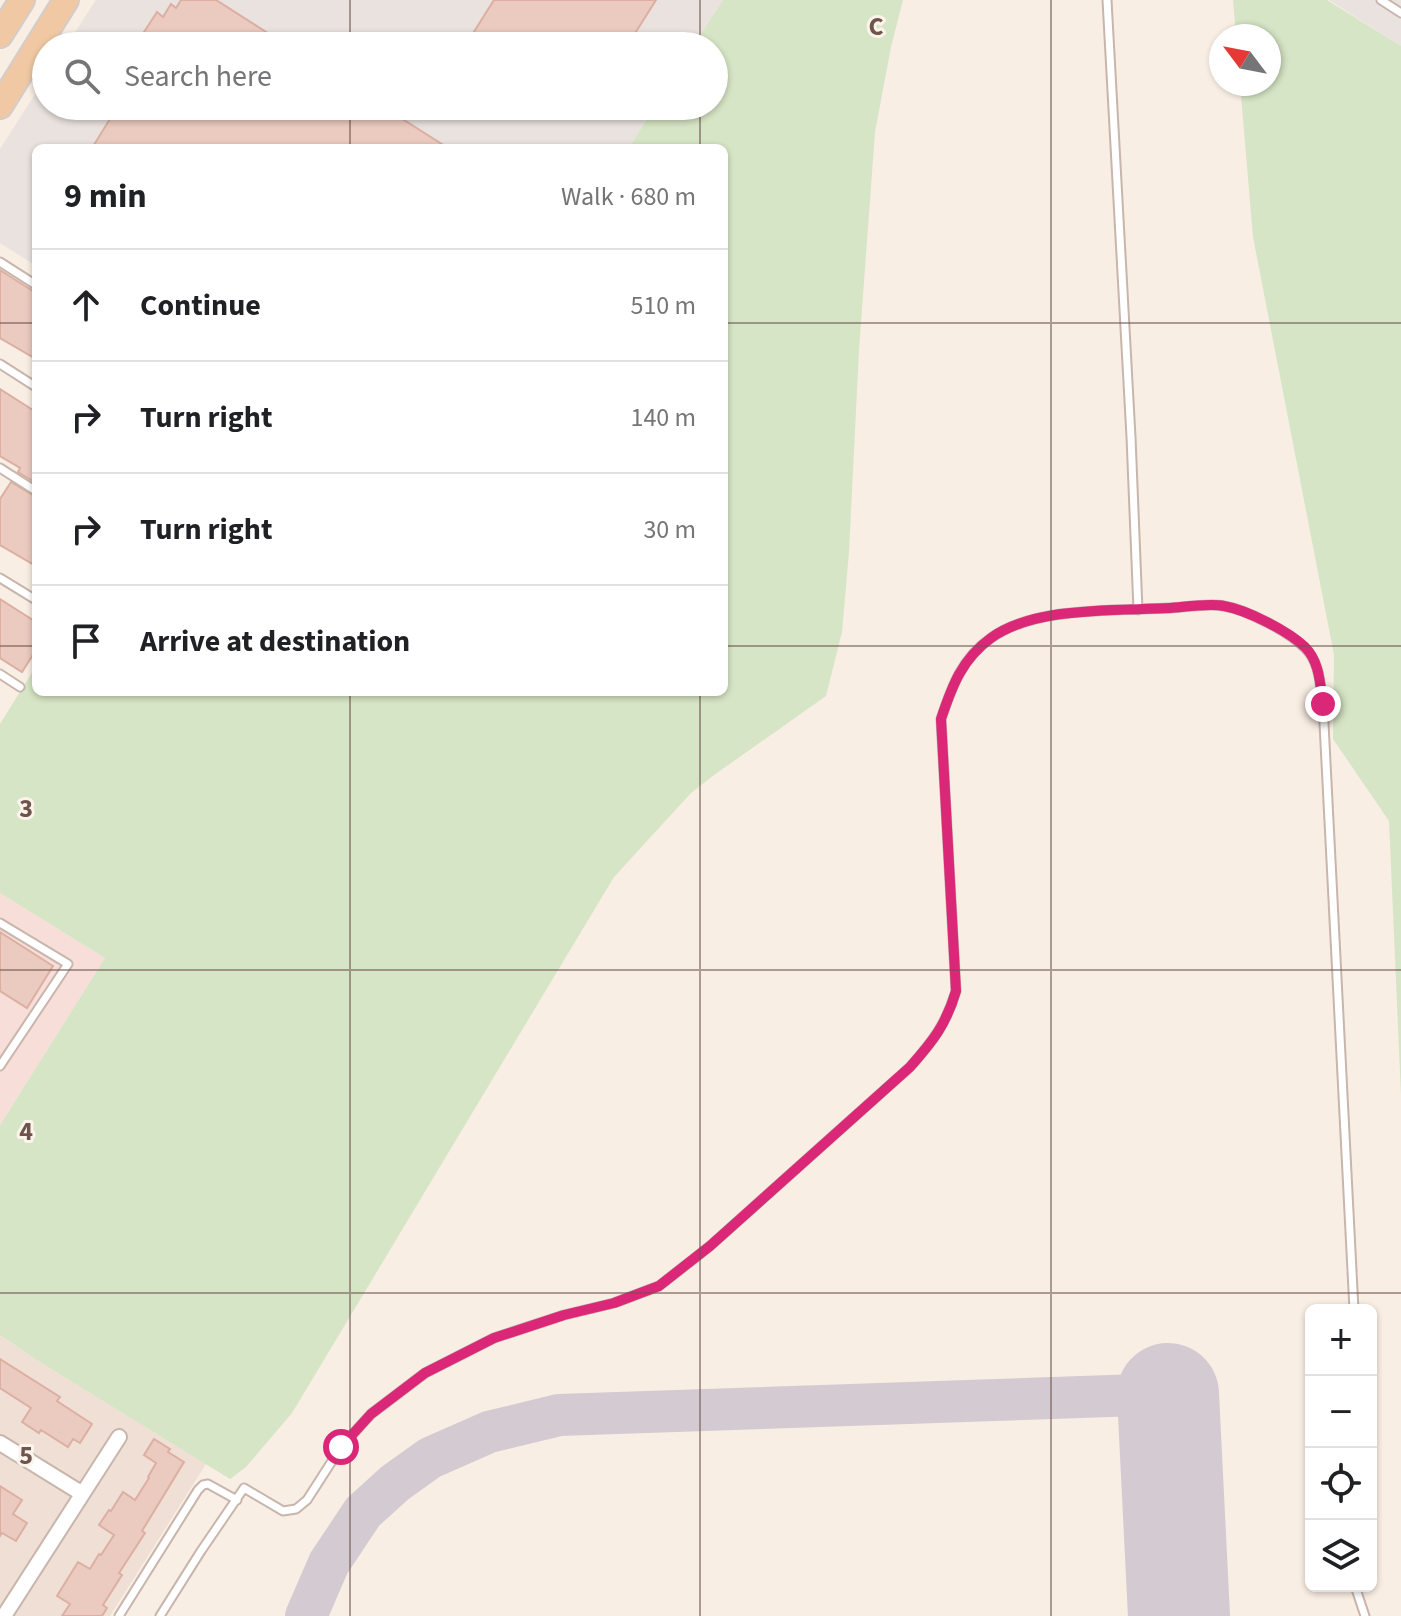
<!DOCTYPE html>
<html lang="en">
<head>
<meta charset="utf-8">
<style>
  body { margin:0; font-family:"Source Sans 3",sans-serif; background:#f2f2f2; color:#202124 }
  .controls { position:absolute; right:24px; bottom:24px; display:grid; overflow:hidden; border-radius:12px; box-shadow:0 2px 6px #0004 }
  .controls button { width:72px; height:72px; display:grid; place-items:center; padding:0; border:0; border-bottom:2px solid #e0e0e0; background:#fff; color:#202124; font:40px sans-serif }
  .compass { position:absolute; left:1209px; top:24px; width:72px; height:72px; border-radius:50%; background:#fff; box-shadow:0 2px 6px #0004; rotate:302deg }
  .stop { position:absolute; width:24px; height:24px; margin:-18px; border:6px solid #db2777; border-radius:50%; background:#fff }
  .stop.end { background:#db2777; border-color:#fff; box-shadow:0 2px 8px #0008 }
  .list { margin:0; padding:0; list-style:none }
  h2 { display:flex; justify-content:space-between; align-items:center; height:104px; margin:0; padding:0 32px; font-size:34px }
  h2 small { font-size:26px; font-weight:400; color:#757577 }
  .list li { display:grid; grid-template-columns:52px 1fr auto; gap:24px; align-items:center; box-sizing:border-box; height:112px; padding:0 32px; border-top:2px solid #e0e0e0 }
  .list b { display:block; font-size:30px; white-space:nowrap }
  .list em { font-size:26px; font-style:normal; color:#757577 }
  .icon { flex:none; width:44px; height:44px; fill:none; stroke:currentColor; stroke-width:2; stroke-linecap:round; stroke-linejoin:round }
  .map { position:relative; flex:none; width:1401px; height:1616px; overflow:hidden }
  .search { position:absolute; background:#fff; box-shadow:0 2px 6px #0004; left:32px; top:32px; width:696px; height:88px; display:flex; align-items:center; gap:20px; box-sizing:border-box; padding:0 28px; border-radius:44px; color:#757577; font-size:30px }
  .panel { position:absolute; background:#fff; box-shadow:0 2px 6px #0004; left:32px; top:144px; width:696px; height:552px; border-radius:12px }
  .map>svg:first-child { display:block }
  .residential { fill:#f0dfd4 }
  .commercial { fill:#f8ded9 }
  .industrial { fill:#e9e2de }
  .green { fill:#d6e5c5 }
  .lines { fill:none; stroke-linecap:round; stroke-linejoin:round }
  .taxiway { stroke:#d4cad2; stroke-width:42 }
  .runway { stroke:#d4cad2; stroke-width:102 }
  .building { fill:#ebcabf; stroke:#dcafa2; stroke-width:2 }
  .service-casing { stroke:#c8b5ac; stroke-width:11 }
  .minor-casing { stroke:#c8b5ac; stroke-width:18 }
  .primary-casing { stroke:#d4ccca; stroke-width:28 }
  .service { stroke:#fff; stroke-width:7 }
  .minor { stroke:#fff; stroke-width:14 }
  .primary { stroke:#f0c9a4; stroke-width:24 }
  .route { stroke:#db2777; stroke-width:10 }
  .grid { fill:none; stroke:#6e544d; stroke-width:2; stroke-opacity:0.55 }
  .grid-label { font-size:26px; text-anchor:middle; font-weight:bold; fill:#6e544d; stroke:#fcf3ea; stroke-width:6; stroke-linejoin:round; paint-order:stroke }
</style>
</head>
<body>
<div class="map">
<svg width="1401" height="1616" viewBox="0 0 1401 1616">
  <rect width="100%" height="100%" fill="#f9eee4"/>
  <path class="residential" d="M 0,1335 L 43,1364 L 206,1464 L 110,1616 L 0,1616 Z"/>
  <path class="commercial" d="M 0,893 L 105,958 L 0,1125 Z"/>
  <path class="industrial" d="M 96,0 L 723,0 L 693,46 L 66,46 Z
    M 1329,0 L 1401,0 L 1401,46 Z
    M 46,77 L 46,106 L 655,106 L 629,148 L 36,148 L 36,266 L 0,243 L 0,149 Z"/>
  <path class="green" d="M 723,0 L 903,0 L 891,47 L 875,132 L 859,350 L 849,552 L 842,632 L 826,696 L 714,775 L 691,793 L 614,877 L 292,1413 L 246,1467 L 230,1479 L 43,1364 L 0,1335 L 0,1125 L 105,958 L 0,893 L 0,724 L 36,666 L 36,692 L 724,692 L 724,148 L 629,148 L 655,106 L 714,106 L 714,46 L 693,46 Z
    M 1233,0 L 1327,0 L 1401,46 L 1401,1095 L 1389,821 L 1333,739 L 1334,655 L 1253,237 L 1240,84 L 1269,84 L 1269,36 L 1236,36 Z"/>
  <g class="lines">
    <path class="taxiway" d="M 306,1616 L 329,1563 L 363,1512 L 395,1483 L 430,1458 L 489,1432 L 559,1415 L 1168,1394"/>
    <path class="runway" d="M 1168,1394 L 1179,1616"/>
  </g>
  <path class="building" d="M 181,0 L 216,0 L 288,46 L 135,46 L 157,12 L 163,17 L 171,4 L 176,8 Z
    M 494,0 L 656,0 L 627,46 L 465,46 Z
    M 118,106 L 382,106 L 448,148 L 92,148 Z
    M 0,270 L 36,293 L 36,359 L 0,338 Z
    M 0,389 L 36,412 L 36,483 L 18,472 L 20,468 L 0,456 Z
    M 11,482 L 36,497 L 36,566 L 0,545 L 0,499 Z
    M 0,599 L 36,622 L 36,650 L 22,672 L 0,658 Z
    M 0,932 L 53,966 L 27,1008 L 0,991 Z
    M 0,1359 L 60,1397 L 57,1401 L 92,1424 L 80,1443 L 73,1439 L 68,1447 L 41,1430 L 39,1433 L 22,1422 L 31,1408 L 0,1388 Z
    M 154,1439 L 170,1449 L 168,1452 L 184,1462 L 142,1531 L 145,1533 L 119,1573 L 122,1575 L 103,1605 L 107,1608 L 102,1616 L 62,1616 L 70,1604 L 57,1596 L 78,1562 L 90,1569 L 99,1554 L 101,1555 L 114,1535 L 99,1525 L 109,1510 L 111,1511 L 123,1492 L 135,1500 L 149,1478 L 148,1477 L 156,1463 L 144,1455 Z
    M 0,1486 L 22,1500 L 13,1514 L 27,1523 L 16,1541 L 2,1533 L 0,1536 Z"/>
  <g class="lines">
    <defs>
      <path id="service" d="M 1107,0 L 1131,437 L 1138,610
        M 1381,0 L 1401,13
        M 0,262 L 36,285
        M 0,364 L 36,387
        M 0,468 L 36,491
        M 0,578 L 36,600
        M 0,674 L 20,687
        M 0,923 L 68,964 L 0,1066
        M 1355,1586 L 1365,1616
        M 119,1616 L 198,1490 L 203,1485 L 208,1484 L 237,1500
        M 160,1616 L 201,1551 L 244,1488 L 283,1511 L 296,1509 L 307,1500 L 341,1447 L 371,1414 L 425,1373 L 494,1338 L 564,1315 L 614,1303 L 659,1286 L 710,1246 L 910,1067 C 933,1041 946,1024 956,991 L 941,719 C 952,686 962,658 991,638 C 1035,606 1117,611 1170,608 C 1186,607 1210,603 1224,606 C 1247,610 1288,631 1305,648 C 1320,662 1320,685 1323,704 L 1354,1310"/>
      <path id="minor" d="M 0,1443 L 81,1493
        M 4,1616 L 119,1437"/>
      <path id="primary" d="M 0,35 L 22,0
        M 0,106 L 66,0"/>
    </defs>
    <use href="#service" class="service-casing"/>
    <use href="#minor" class="minor-casing"/>
    <use href="#primary" class="primary-casing"/>
    <use href="#service" class="service"/>
    <use href="#minor" class="minor"/>
    <use href="#primary" class="primary"/>
  </g>
  <g class="lines">
    <path class="route" d="M 341,1447 L 371,1414 L 425,1373 L 494,1338 L 564,1315 L 614,1303 L 659,1286 L 710,1246 L 910,1067 C 933,1041 946,1025 956,991 L 941,719 C 952,686 962,659 991,638 C 1035,606 1117,611 1170,608 C 1185,607 1209,603 1224,606 C 1247,610 1288,631 1305,647 C 1320,662 1320,685 1323,704"/>
  </g>
  <path class="grid" d="M 350,0 L 350,46M 700,0 L 700,46M 1051,0 L 1051,1616M 350,106 L 350,148M 700,106 L 700,148M 0,323 L 36,323M 724,323 L 1401,323M 0,646 L 36,646M 724,646 L 1401,646M 350,692 L 350,1616M 700,692 L 700,1616M 0,970 L 1401,970M 0,1293 L 1401,1293"/>
  <g class="grid-label">
    <text x="876" y="35">C</text>
    <text x="26" y="817">3</text>
    <text x="26" y="1140">4</text>
    <text x="26" y="1464">5</text>
  </g>
</svg>
<div class="controls">
<button>+</button>
<button>−</button>
<button><svg class="icon" aria-label="locate" viewBox="0 0 24 24"><circle cx="12" cy="12" r="6"/><path d="M12 2v4M12 18v4M2 12h4M18 12h4"/></svg></button>
<button><svg class="icon" aria-label="layers" viewBox="0 0 24 24"><path d="M12 4l9 5-9 5-9-5zM3 14l9 5 9-5"/></svg></button>
</div>
<svg class="compass" viewBox="-18 -18 36 36"><path d="M0-13l5 13h-10z" fill="#e53935"/><path d="M0 13l5-13h-10z" fill="#757577"/></svg>
<div class="stop" style="left:341px;top:1447px"></div>
<div class="stop end" style="left:1323px;top:704px"></div>
<div class="search"><svg class="icon" aria-label="search" viewBox="0 0 24 24"><circle cx="10" cy="10" r="6"/><path d="M15 15l6 6"/></svg>Search here</div>
<section class="panel">
<h2>9 min<small>Walk · 680 m</small></h2>
<ul class="list">
<li><svg class="icon" aria-label="ahead" viewBox="0 0 24 24"><path d="M12 20V5M6 11l6-6 6 6"/></svg><div><b>Continue</b></div><em>510 m</em></li>
<li><svg class="icon" aria-label="right" viewBox="0 0 24 24"><path d="M7 20v-9h11M14 6l5 5-5 5"/></svg><div><b>Turn right</b></div><em>140 m</em></li>
<li><svg class="icon" aria-label="right" viewBox="0 0 24 24"><path d="M7 20v-9h11M14 6l5 5-5 5"/></svg><div><b>Turn right</b></div><em>30 m</em></li>
<li><svg class="icon" aria-label="arrive" viewBox="0 0 24 24"><path d="M6 21V4h12l-3 4 3 4H6"/></svg><div><b>Arrive at destination</b></div></li>
</ul>
</section>
</div>
</body>
</html>
